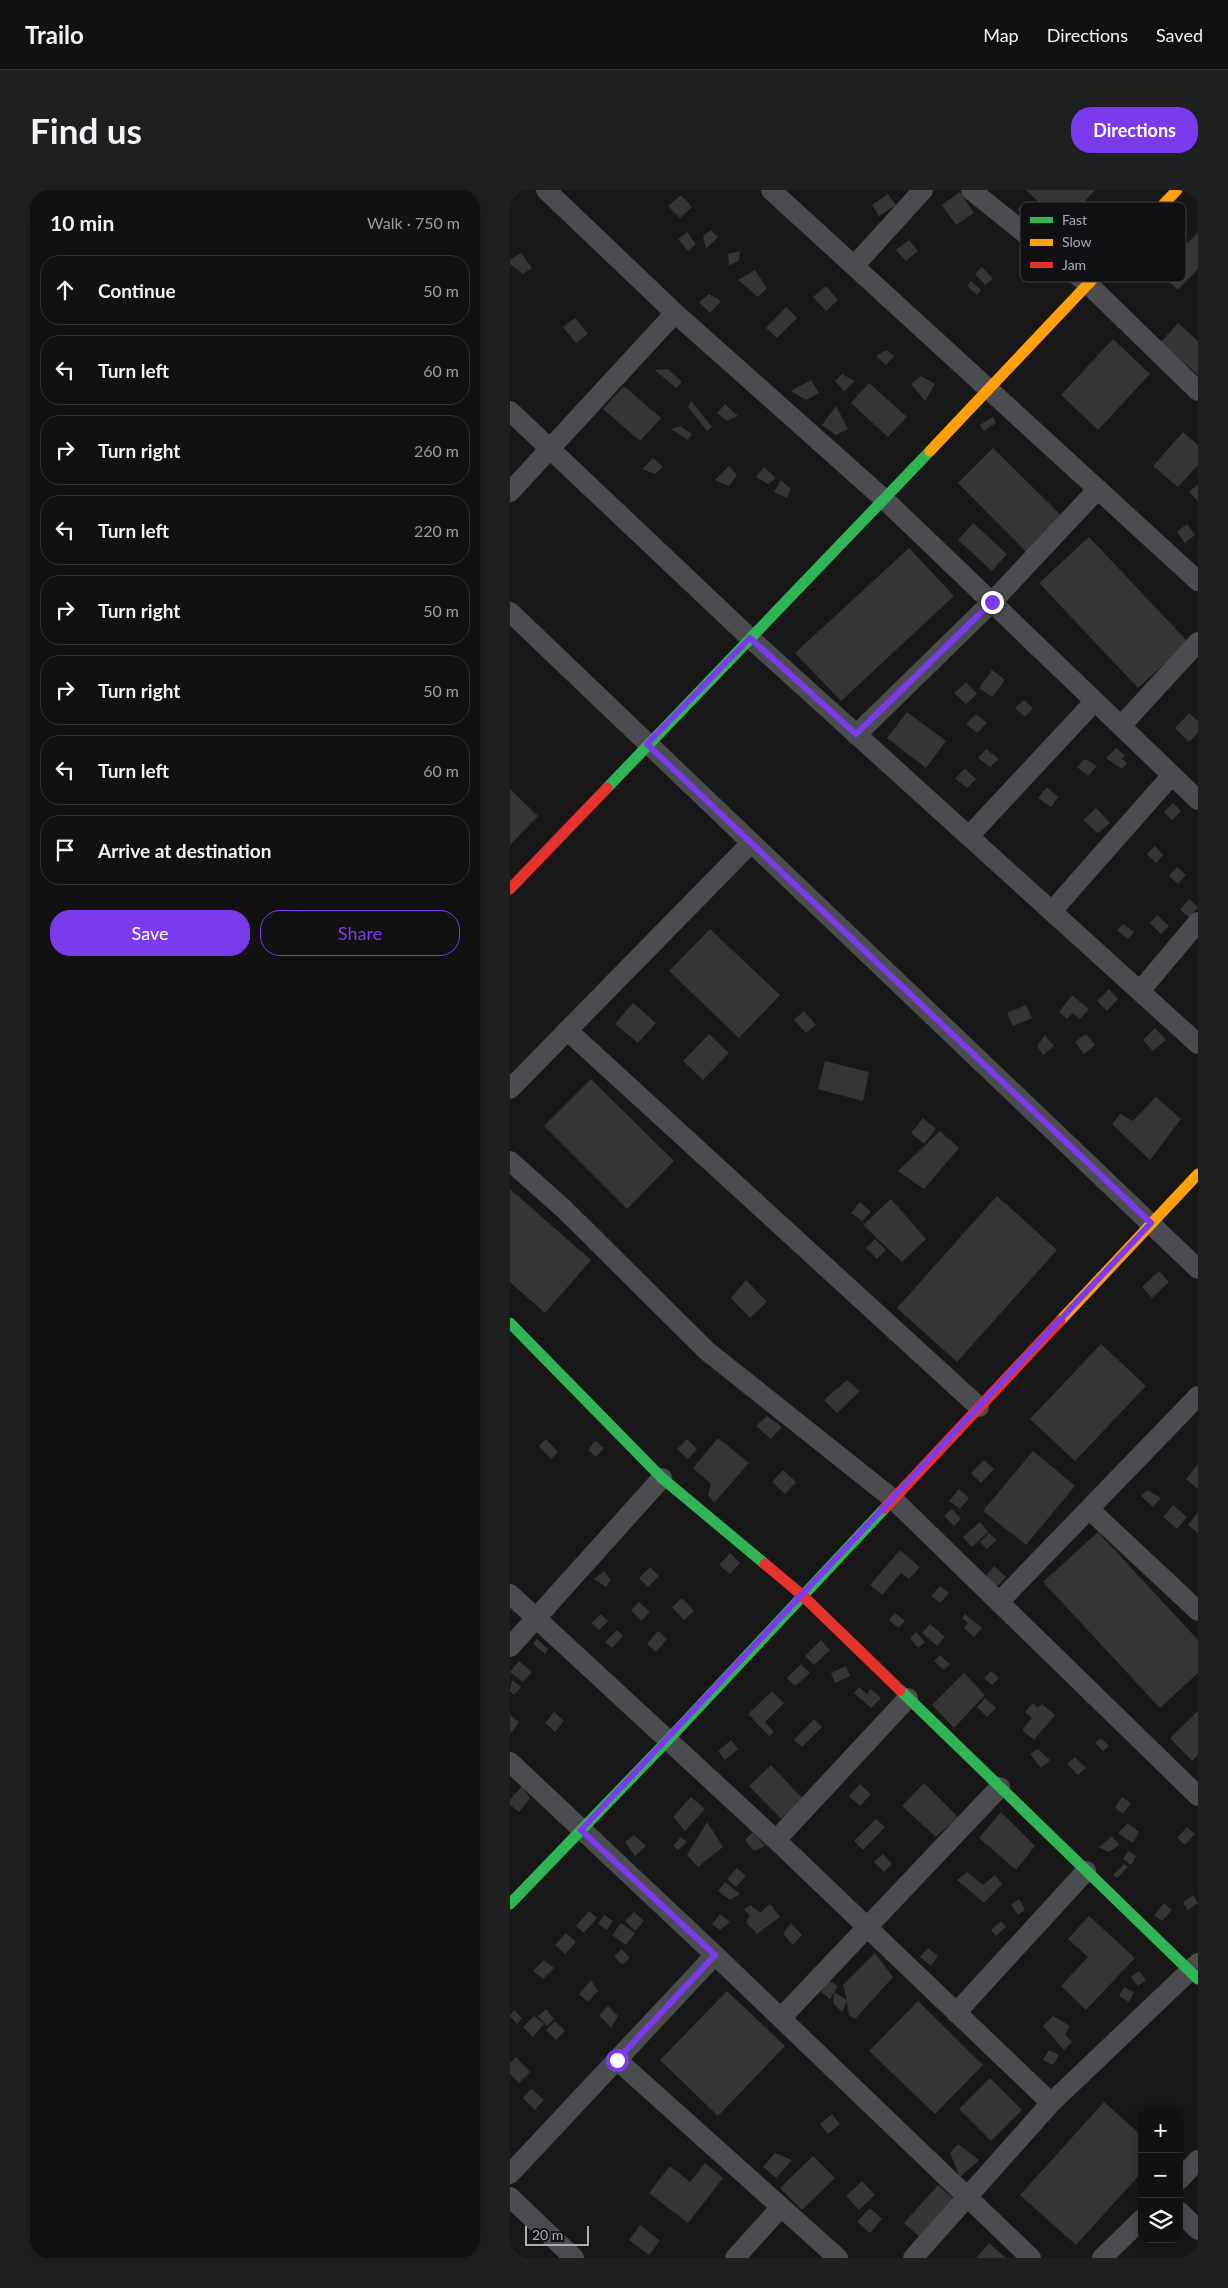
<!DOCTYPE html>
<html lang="en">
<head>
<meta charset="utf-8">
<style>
  body { margin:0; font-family:Lato,sans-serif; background:#1e1f1f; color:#f1f3f6 }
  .controls { position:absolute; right:15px; bottom:15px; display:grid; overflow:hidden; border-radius:10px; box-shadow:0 2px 12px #0003 }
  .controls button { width:45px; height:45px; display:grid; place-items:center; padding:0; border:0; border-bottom:1px solid #303131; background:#111; color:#f1f3f6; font:25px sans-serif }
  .scale { position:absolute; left:15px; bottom:12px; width:64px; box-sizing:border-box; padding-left:5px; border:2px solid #a8adb8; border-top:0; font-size:14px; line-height:18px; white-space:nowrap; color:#a8adb8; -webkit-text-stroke:4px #111113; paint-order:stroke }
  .stop { position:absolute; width:15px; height:15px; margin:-11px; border:4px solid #7c3aed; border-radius:50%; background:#fff }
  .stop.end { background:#7c3aed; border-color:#fff; box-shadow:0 1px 5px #0008 }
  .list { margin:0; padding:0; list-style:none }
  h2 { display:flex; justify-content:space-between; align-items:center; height:65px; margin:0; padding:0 20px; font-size:21px }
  h2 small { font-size:16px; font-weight:400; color:#9c9d9f }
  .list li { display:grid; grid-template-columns:32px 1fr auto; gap:15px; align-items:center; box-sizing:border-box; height:70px; margin:0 10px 10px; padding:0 10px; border:1px solid #303131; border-radius:20px }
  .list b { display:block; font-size:19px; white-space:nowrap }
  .list em { font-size:16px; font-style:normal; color:#9c9d9f }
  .actions { display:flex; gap:10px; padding:15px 20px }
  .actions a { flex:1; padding:11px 0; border:1px solid #7c3aed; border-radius:20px; text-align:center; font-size:18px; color:#7c3aed }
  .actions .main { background:#7c3aed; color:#fff }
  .icon { flex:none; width:28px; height:28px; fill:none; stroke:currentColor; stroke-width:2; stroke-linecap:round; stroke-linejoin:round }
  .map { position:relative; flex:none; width:688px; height:2068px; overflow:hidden; border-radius:20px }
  header { display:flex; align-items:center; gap:30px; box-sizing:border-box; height:70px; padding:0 25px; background:#111; border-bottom:1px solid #303131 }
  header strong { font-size:24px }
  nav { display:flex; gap:28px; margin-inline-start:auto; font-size:18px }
  .intro { display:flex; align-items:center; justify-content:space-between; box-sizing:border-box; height:120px; padding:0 30px }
  h1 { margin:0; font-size:35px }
  .button { padding:12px 22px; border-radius:20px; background:#7c3aed; color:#fff; font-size:18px; font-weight:700 }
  main { display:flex; gap:30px; padding:0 30px }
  aside { flex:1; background:#111; border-radius:20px; box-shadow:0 2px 12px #0003 }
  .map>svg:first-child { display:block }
  .building { fill:#353536 }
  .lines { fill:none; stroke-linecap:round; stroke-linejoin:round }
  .street { stroke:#4b4c50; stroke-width:20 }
  .fast { stroke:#30b455; stroke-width:11 }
  .slow { stroke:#ff9f0a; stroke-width:11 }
  .jam { stroke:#e5322d; stroke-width:11 }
  .route { stroke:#7c3aed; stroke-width:6 }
  .key { fill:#111113; stroke:#3e4045; stroke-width:1 }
  .key-label { font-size:14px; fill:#a8adb8 }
</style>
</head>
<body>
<header>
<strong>Trailo</strong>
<nav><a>Map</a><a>Directions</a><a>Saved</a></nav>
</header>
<div class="intro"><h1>Find us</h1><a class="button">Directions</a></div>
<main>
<aside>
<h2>10 min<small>Walk · 750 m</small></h2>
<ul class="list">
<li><svg class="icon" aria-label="ahead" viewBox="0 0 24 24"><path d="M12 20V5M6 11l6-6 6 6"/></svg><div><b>Continue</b></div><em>50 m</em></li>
<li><svg class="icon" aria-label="left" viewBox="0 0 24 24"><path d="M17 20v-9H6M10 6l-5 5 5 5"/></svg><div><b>Turn left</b></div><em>60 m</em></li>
<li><svg class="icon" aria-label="right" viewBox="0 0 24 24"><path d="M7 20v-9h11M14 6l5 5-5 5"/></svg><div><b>Turn right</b></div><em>260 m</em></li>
<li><svg class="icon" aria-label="left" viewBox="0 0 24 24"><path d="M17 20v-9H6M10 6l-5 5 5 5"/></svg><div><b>Turn left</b></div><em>220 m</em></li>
<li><svg class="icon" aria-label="right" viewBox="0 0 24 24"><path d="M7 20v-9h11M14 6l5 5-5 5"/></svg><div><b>Turn right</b></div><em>50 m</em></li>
<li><svg class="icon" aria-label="right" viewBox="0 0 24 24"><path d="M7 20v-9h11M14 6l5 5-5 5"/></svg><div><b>Turn right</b></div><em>50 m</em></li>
<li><svg class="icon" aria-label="left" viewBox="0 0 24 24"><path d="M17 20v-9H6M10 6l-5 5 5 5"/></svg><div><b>Turn left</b></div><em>60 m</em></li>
<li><svg class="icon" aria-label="arrive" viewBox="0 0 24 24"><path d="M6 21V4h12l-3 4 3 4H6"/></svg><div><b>Arrive at destination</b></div></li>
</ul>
<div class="actions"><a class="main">Save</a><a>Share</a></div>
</aside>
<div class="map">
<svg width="688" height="2068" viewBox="0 0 688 2068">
  <rect width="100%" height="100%" fill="#171717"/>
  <path class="building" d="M 516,0 L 585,0 L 553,35 Z
    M 450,2 L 464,23 L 446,35 L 432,15 Z
    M 378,4 L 386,15 L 369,26 L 362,15 Z
    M 171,5 L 182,17 L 170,28 L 158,16 Z
    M 516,11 L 521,15 L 513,23 L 508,19 Z
    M 201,40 L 208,47 L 196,59 L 193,46 Z
    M 177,42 L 186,54 L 178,61 L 168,49 Z
    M 688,42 L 688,79 L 668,100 L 650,83 Z
    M 399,50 L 408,61 L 396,71 L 386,60 Z
    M 230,61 L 229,70 L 219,76 L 218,64 Z
    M 11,63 L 22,78 L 13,84 L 0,74 L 0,70 Z
    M 472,77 L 483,89 L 475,95 L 465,84 Z
    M 245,80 L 257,98 L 248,107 L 228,90 Z
    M 461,91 L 471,100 L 467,105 L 457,96 Z
    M 316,96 L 328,110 L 316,121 L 303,107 Z
    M 199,104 L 211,111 L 200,123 L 189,112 Z
    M 276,117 L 287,128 L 267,148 L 256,138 Z
    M 65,128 L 78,144 L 66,153 L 53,137 Z
    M 668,133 L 688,151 L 688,185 L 651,152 Z
    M 603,149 L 640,184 L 588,240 L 551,205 Z
    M 376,160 L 384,166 L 376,175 L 366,166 Z
    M 158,179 L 172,192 L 166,198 L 145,180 Z
    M 332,184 L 345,191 L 334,201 L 325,191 Z
    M 411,186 L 425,194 L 415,211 L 401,194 Z
    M 301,190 L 309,203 L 296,210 L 281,201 Z
    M 359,193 L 397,227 L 378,247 L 341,213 Z
    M 114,196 L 151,228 L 130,251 L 93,219 Z
    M 181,211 L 202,237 L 197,241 L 178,217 Z
    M 215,214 L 228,226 L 217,231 L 207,223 Z
    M 326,216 L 338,239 L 326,245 L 312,235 Z
    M 483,227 L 486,233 L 474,241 L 470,235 Z
    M 170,236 L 182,244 L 178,250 L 161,239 Z
    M 673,242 L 688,255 L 688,275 L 668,297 L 643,276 Z
    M 483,258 L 554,328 L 518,364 L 448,293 Z
    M 143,268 L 153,277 L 145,284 L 132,279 Z
    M 219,276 L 227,285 L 219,296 L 205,290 Z
    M 254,277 L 266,288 L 258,294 L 246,287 Z
    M 271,290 L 281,299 L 277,308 L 264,302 Z
    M 688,294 L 688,311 L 679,302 Z
    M 463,333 L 497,364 L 482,381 L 448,350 Z
    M 677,334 L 685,345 L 675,353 L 667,342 Z
    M 579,347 L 678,452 L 628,498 L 529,393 Z
    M 399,358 L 444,406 L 331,511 L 285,463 Z
    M 482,480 L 495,490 L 482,507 L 469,498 Z
    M 456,492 L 467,504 L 456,514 L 444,503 Z
    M 514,510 L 523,518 L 515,527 L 505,518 Z
    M 397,522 L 436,551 L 416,578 L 377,548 Z
    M 679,523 L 688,531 L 688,543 L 679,552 L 665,538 Z
    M 466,524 L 477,533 L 467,543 L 456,534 Z
    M 606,558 L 615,565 L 612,569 L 617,573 L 612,579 L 596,568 Z
    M 476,559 L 489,569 L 480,577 L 468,568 Z
    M 575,569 L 587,576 L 578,586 L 567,577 Z
    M 455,579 L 466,589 L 457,598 L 445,588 Z
    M 537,597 L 548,607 L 541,617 L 528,608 Z
    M 0,599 L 28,626 L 0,655 Z
    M 663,613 L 671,621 L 662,630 L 654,622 Z
    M 586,618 L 600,633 L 588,643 L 573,630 Z
    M 645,656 L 653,665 L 646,673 L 637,664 Z
    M 667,677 L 676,685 L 668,694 L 659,686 Z
    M 679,709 L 688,717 L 680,728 L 670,720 Z
    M 647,725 L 659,736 L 651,744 L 640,733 Z
    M 613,734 L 624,742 L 618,749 L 607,740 Z
    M 200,739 L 270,805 L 229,848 L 159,781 Z
    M 599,799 L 608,809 L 597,821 L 587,811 Z
    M 562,805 L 579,819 L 570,829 L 563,823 L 557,829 L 549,822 Z
    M 123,813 L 146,833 L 128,853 L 105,834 Z
    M 516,815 L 522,828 L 503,836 L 497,823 Z
    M 294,821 L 306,835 L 296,843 L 284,830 Z
    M 645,838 L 656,850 L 643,861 L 633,850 Z
    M 199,844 L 219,863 L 193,890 L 173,871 Z
    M 576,844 L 585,855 L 574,864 L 565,852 Z
    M 535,845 L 544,856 L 533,865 L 527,856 Z
    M 315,871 L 359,882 L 353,911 L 308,899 Z
    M 81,889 L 164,971 L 117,1019 L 34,936 Z
    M 646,907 L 671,929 L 640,970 L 602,934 L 610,924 L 623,931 Z
    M 413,928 L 426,939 L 414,954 L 401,943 Z
    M 430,941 L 449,958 L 414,999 L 388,981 Z
    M 0,999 L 81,1070 L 35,1123 L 0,1092 Z
    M 487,1006 L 547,1060 L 447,1172 L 387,1118 Z
    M 381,1009 L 416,1049 L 392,1072 L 353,1035 Z
    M 350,1012 L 361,1022 L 352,1031 L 341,1023 Z
    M 365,1049 L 376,1060 L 367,1069 L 356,1058 Z
    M 649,1081 L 659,1092 L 642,1108 L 632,1097 Z
    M 236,1090 L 257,1112 L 240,1128 L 221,1108 Z
    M 591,1154 L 636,1196 L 565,1271 L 520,1229 Z
    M 337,1190 L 350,1201 L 327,1223 L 314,1210 Z
    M 257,1226 L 272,1237 L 261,1249 L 246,1236 Z
    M 208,1248 L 239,1273 L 204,1313 L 198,1305 L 201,1294 L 183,1278 Z
    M 36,1249 L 48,1262 L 41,1269 L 29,1256 Z
    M 177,1249 L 187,1259 L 178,1269 L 167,1259 Z
    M 85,1251 L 94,1258 L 86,1267 L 78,1260 Z
    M 523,1261 L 565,1296 L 516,1355 L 473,1321 Z
    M 474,1270 L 484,1279 L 471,1293 L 461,1283 Z
    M 688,1274 L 688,1299 L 676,1289 Z
    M 273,1280 L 286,1292 L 275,1304 L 262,1292 Z
    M 449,1299 L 459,1308 L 450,1319 L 439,1311 Z
    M 637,1300 L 651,1308 L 643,1317 L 631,1306 Z
    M 663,1315 L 677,1327 L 667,1339 L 653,1327 Z
    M 442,1319 L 451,1329 L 444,1336 L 434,1326 Z
    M 688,1322 L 688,1343 L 678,1335 Z
    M 470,1332 L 478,1342 L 462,1357 L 453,1347 Z
    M 588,1342 L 688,1450 L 688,1483 L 650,1518 L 533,1392 Z
    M 479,1343 L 487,1350 L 477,1359 L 470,1352 Z
    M 390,1360 L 410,1377 L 399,1389 L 391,1383 L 372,1405 L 360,1395 Z
    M 220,1363 L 230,1373 L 220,1384 L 209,1375 Z
    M 484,1376 L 496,1387 L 487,1397 L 475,1387 Z
    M 140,1377 L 149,1386 L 138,1397 L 129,1388 Z
    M 94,1381 L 101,1390 L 96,1397 L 84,1389 Z
    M 430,1396 L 439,1403 L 430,1413 L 421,1406 Z
    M 172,1408 L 184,1421 L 174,1430 L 162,1417 Z
    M 129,1412 L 140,1422 L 131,1431 L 121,1420 Z
    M 385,1423 L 395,1431 L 388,1438 L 379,1430 Z
    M 91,1424 L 98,1431 L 89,1440 L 81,1433 Z
    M 455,1424 L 472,1438 L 464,1447 L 454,1438 L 458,1433 L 452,1428 Z
    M 420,1434 L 435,1447 L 427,1456 L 412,1443 Z
    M 107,1440 L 113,1446 L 102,1458 L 95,1452 Z
    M 148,1441 L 157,1449 L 146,1462 L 137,1454 Z
    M 406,1442 L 415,1452 L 408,1458 L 400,1448 Z
    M 27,1449 L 38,1459 L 35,1464 L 23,1454 Z
    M 311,1450 L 320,1460 L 304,1475 L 295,1466 Z
    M 430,1465 L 440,1474 L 434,1480 L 424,1471 Z
    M 9,1471 L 22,1482 L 13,1492 L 0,1482 Z
    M 291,1474 L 300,1483 L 285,1496 L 277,1488 Z
    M 336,1476 L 340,1486 L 325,1493 L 321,1483 Z
    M 481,1481 L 489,1488 L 482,1495 L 474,1488 Z
    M 454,1483 L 475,1505 L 444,1538 L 422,1515 Z
    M 2,1490 L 11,1497 L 4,1505 L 0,1501 Z
    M 349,1497 L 357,1504 L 361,1499 L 371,1508 L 361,1518 L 344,1503 Z
    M 262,1501 L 274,1513 L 255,1532 L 264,1542 L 259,1546 L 238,1524 Z
    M 475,1508 L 486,1518 L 477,1527 L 467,1517 Z
    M 523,1513 L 528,1518 L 532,1514 L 545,1525 L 524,1550 L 512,1540 L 522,1528 L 515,1522 Z
    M 688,1521 L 688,1565 L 682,1571 L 660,1548 Z
    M 44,1522 L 54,1531 L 45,1542 L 35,1533 Z
    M 0,1525 L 9,1532 L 2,1542 L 0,1541 Z
    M 304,1529 L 312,1537 L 292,1557 L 284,1550 Z
    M 591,1548 L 599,1556 L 593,1561 L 585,1553 Z
    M 221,1550 L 228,1559 L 215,1570 L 208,1561 Z
    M 528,1559 L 540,1570 L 531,1578 L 520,1564 Z
    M 565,1567 L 576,1578 L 568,1585 L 557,1574 Z
    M 261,1575 L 293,1609 L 271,1629 L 239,1596 Z
    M 414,1593 L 448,1627 L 426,1647 L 392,1616 Z
    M 350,1594 L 361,1604 L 350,1616 L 339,1606 Z
    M 12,1596 L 20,1608 L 9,1622 L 0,1615 L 0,1610 Z
    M 181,1607 L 195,1619 L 175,1641 L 163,1627 Z
    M 612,1607 L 621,1613 L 613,1624 L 605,1618 Z
    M 491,1622 L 525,1656 L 506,1680 L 469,1648 Z
    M 366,1629 L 375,1637 L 353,1660 L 344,1651 Z
    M 197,1632 L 213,1657 L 188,1677 L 177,1665 Z
    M 618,1633 L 629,1642 L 623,1653 L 608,1643 Z
    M 677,1637 L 685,1644 L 675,1655 L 667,1648 Z
    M 243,1642 L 255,1656 L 244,1661 L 235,1650 Z
    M 124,1645 L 136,1656 L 125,1666 L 115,1652 Z
    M 602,1646 L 609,1655 L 599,1662 L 589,1657 Z
    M 171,1647 L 177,1652 L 168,1660 L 163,1656 Z
    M 618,1661 L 626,1666 L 621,1675 L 613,1669 Z
    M 373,1664 L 382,1674 L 374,1682 L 364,1672 Z
    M 614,1674 L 618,1677 L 607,1688 L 603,1685 Z
    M 227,1678 L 236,1686 L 226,1697 L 217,1689 Z
    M 457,1682 L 473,1695 L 485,1685 L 492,1694 L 474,1713 L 447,1690 Z
    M 215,1692 L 230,1704 L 220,1710 L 208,1701 Z
    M 683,1705 L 688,1713 L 678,1720 L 673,1713 Z
    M 509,1709 L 515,1720 L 508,1725 L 501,1714 Z
    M 654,1713 L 662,1720 L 652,1731 L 644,1725 Z
    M 260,1714 L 270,1727 L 247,1744 L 236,1732 L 240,1726 L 234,1719 L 241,1715 L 250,1723 Z
    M 79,1721 L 87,1728 L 74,1743 L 66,1736 Z
    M 124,1722 L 134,1731 L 125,1741 L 115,1731 Z
    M 210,1724 L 220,1732 L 210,1740 L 202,1734 Z
    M 94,1725 L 103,1731 L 97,1740 L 88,1734 Z
    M 579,1726 L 625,1768 L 576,1820 L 551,1796 L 578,1767 L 558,1749 Z
    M 491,1731 L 496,1737 L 486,1746 L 481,1740 Z
    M 111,1733 L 125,1743 L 116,1755 L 102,1745 Z
    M 281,1733 L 292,1745 L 283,1755 L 273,1744 Z
    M 56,1743 L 66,1752 L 55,1764 L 45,1755 Z
    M 418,1758 L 428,1766 L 421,1776 L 410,1767 Z
    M 112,1759 L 120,1768 L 112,1775 L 104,1766 Z
    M 365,1763 L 383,1787 L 345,1829 L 339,1825 L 337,1812 L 332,1822 L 323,1813 L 324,1802 L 337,1810 L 333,1795 Z
    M 34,1770 L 44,1778 L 33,1789 L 23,1781 Z
    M 629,1781 L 636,1790 L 628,1796 L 621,1787 Z
    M 317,1789 L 328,1796 L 320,1809 L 311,1802 Z
    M 81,1790 L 88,1801 L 78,1812 L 69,1804 Z
    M 614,1797 L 624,1802 L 619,1812 L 609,1806 Z
    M 217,1801 L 275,1856 L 208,1926 L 150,1870 Z
    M 408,1811 L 473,1875 L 425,1924 L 359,1861 Z
    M 98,1816 L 108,1826 L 101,1838 L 89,1825 Z
    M 36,1819 L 44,1829 L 37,1836 L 28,1826 Z
    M 4,1820 L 12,1828 L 7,1834 L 0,1826 Z
    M 24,1826 L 34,1834 L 23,1847 L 13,1837 Z
    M 543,1826 L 560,1836 L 555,1844 L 562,1852 L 554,1860 L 533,1836 Z
    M 45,1831 L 55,1841 L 46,1850 L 36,1840 Z
    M 539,1860 L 549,1865 L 543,1875 L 533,1870 Z
    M 6,1867 L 20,1882 L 9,1893 L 0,1884 L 0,1873 Z
    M 480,1888 L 512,1920 L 481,1951 L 449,1919 Z
    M 21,1899 L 34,1910 L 25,1920 L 13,1908 Z
    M 594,1912 L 632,1946 L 632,1982 L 566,2055 L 510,2005 Z
    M 322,1924 L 330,1934 L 318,1944 L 310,1934 Z
    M 448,1954 L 469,1970 L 450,1987 L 440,1963 Z
    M 265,1963 L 282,1970 L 266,1988 L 253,1977 Z
    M 303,1966 L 325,1988 L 292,2020 L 270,1998 Z
    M 195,1973 L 213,1988 L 178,2033 L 139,2003 L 160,1976 L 180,1992 Z
    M 352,1991 L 365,2005 L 349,2020 L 336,2006 Z
    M 428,1995 L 447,2012 L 413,2050 L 394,2033 Z
    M 360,2018 L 372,2029 L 360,2043 L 347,2032 Z
    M 130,2035 L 150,2051 L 139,2065 L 119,2050 Z
    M 479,2053 L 496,2068 L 466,2068 Z"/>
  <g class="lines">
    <path class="street" d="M 36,0 L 165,123 L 374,309 L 688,610
      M 261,0 L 688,391
      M 461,0 L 578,94 L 688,201
      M 344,76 L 413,0
      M 0,221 L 240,448 L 688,854
      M 0,302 L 165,123
      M 0,422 L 688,1079
      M 611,536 L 688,452
      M 346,545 L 482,412 L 588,299
      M 459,646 L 585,511
      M 542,721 L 662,585
      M 630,801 L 688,732
      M 57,840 L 469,1217
      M 0,899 L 241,653
      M 0,971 L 54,1019 L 197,1161 L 383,1309 L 688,1606
      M 579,1319 L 688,1421
      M 0,1404 L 266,1650 L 541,1913
      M 489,1412 L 688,1206
      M 0,1457 L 152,1288
      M 0,1572 L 205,1765 L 521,2068
      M 266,1650 L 398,1508
      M 446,1823 L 576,1681
      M 271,1828 L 490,1597
      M 107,1870 L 328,2068
      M 0,1984 L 205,1765
      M 669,1990 L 688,1970
      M 0,2007 L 64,2068
      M 669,2021 L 688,2040
      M 225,2068 L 271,2017
      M 403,2068 L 541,1913 L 688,1773
      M 592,2068 L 632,2029"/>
    <path class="fast" d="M 97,598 L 420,261
      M 0,1133 L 152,1288 L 255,1374
      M 390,1500 L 688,1789
      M 0,1714 L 158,1550 L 375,1318"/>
    <path class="slow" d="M 420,261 L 667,0
      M 550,1131 L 688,984"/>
    <path class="jam" d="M 0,699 L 97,598
      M 375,1318 L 550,1131
      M 255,1374 L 292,1405 L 390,1500"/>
  </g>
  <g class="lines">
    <path class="route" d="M 107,1870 L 205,1765 L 71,1640 L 641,1033 L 137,554 L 240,448 L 346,544 L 482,412"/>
  </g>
  <rect x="510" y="12" width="166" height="80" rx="8" class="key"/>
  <rect x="520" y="27" width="23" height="6" fill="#30b455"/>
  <rect x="520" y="49" width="23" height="7" fill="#ff9f0a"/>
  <rect x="520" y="72" width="23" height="6" fill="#e5322d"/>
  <g class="key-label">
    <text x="552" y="35">Fast</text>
    <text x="552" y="57">Slow</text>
    <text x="552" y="80">Jam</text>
  </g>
</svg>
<div class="controls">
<button>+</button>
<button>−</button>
<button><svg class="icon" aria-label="layers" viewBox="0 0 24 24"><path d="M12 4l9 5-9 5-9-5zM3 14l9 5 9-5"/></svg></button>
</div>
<div class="scale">20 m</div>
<div class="stop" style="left:107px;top:1870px"></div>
<div class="stop end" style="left:482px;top:412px"></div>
</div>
</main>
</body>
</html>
